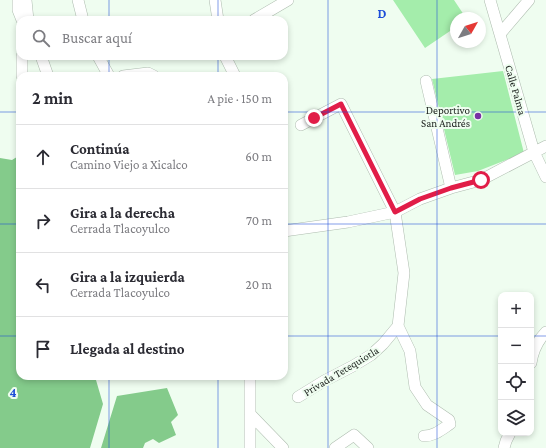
<!DOCTYPE html>
<html lang="es">
<head>
<meta charset="utf-8">
<style>
  body { margin:0; font-family:"Crimson Pro",serif; background:#f7f7f7; color:#2b2b33 }
  .controls { position:absolute; right:12px; bottom:12px; display:grid; overflow:hidden; border-radius:8px; box-shadow:0 2px 6px #0003 }
  .controls button { width:36px; height:36px; display:grid; place-items:center; padding:0; border:0; border-bottom:1px solid #e1e1e2; background:#fff; color:#2b2b33; font:20px sans-serif }
  .compass { position:absolute; left:450px; top:12px; width:36px; height:36px; border-radius:50%; background:#fff; box-shadow:0 2px 6px #0003; rotate:51deg }
  .stop { position:absolute; width:12px; height:12px; margin:-9px; border:3px solid #e11d48; border-radius:50%; background:#fff }
  .stop.end { background:#e11d48; border-color:#fff; box-shadow:0 1px 4px #0008 }
  .list { margin:0; padding:0; list-style:none }
  h2 { display:flex; justify-content:space-between; align-items:center; height:52px; margin:0; padding:0 16px; font-size:17px }
  h2 small { font-size:13px; font-weight:400; color:#7c7c81 }
  .list li { display:grid; grid-template-columns:26px 1fr auto; gap:12px; align-items:center; box-sizing:border-box; height:64px; padding:0 16px; border-top:1px solid #e1e1e2 }
  .list b { display:block; font-size:15px; white-space:nowrap }
  .list p { margin:0; font-size:13px; white-space:nowrap; color:#7c7c81 }
  .list em { font-size:13px; font-style:normal; color:#7c7c81 }
  .icon { flex:none; width:22px; height:22px; fill:none; stroke:currentColor; stroke-width:2; stroke-linecap:round; stroke-linejoin:round }
  .map { position:relative; flex:none; width:546px; height:448px; overflow:hidden }
  .search { position:absolute; background:#fff; box-shadow:0 2px 6px #0003; left:16px; top:16px; width:272px; height:44px; display:flex; align-items:center; gap:10px; box-sizing:border-box; padding:0 14px; border-radius:12px; color:#7c7c81; font-size:15px }
  .panel { position:absolute; background:#fff; box-shadow:0 2px 6px #0003; left:16px; top:72px; width:272px; height:308px; border-radius:12px }
  .map>svg:first-child { display:block }
  .green { fill:#a4edab }
  .forest { fill:#84cb8b }
  .lines { fill:none; stroke-linecap:round; stroke-linejoin:round }
  .minor-casing { stroke:#aebcaf; stroke-width:12 }
  .minor { stroke:#fff; stroke-width:11 }
  .route { stroke:#e11d48; stroke-width:5 }
  .grid { fill:none; stroke:#1d4ed8; stroke-width:1; stroke-opacity:0.55 }
  .poi-dot { fill:#7831a4; stroke:#effdf0; stroke-width:1.5 }
  .labels { text-anchor:middle; dominant-baseline:central; stroke-width:4; stroke-linejoin:round; paint-order:stroke }
  .street-label { font-size:11px; fill:#212622; stroke:#effdf0 }
  .poi-label { font-size:11px; fill:#212622; stroke:#effdf0; text-anchor:end }
  .grid-label { font-size:13px; text-anchor:middle; font-weight:bold; fill:#1d4ed8; stroke:#effdf0; stroke-width:4; stroke-linejoin:round; paint-order:stroke }
</style>
</head>
<body>
<div class="map">
<svg width="546" height="448" viewBox="0 0 546 448">
  <rect width="100%" height="100%" fill="#effdf0"/>
  <path class="green" d="M 393,0 L 454,0 L 466,18 L 456,18 L 456,27 L 425,48 Z
    M 503,71 L 524,153 L 478,171 L 455,175 L 432,79 Z"/>
  <path class="forest" d="M 20,155 L 20,376 L 93,376 L 96,380 L 103,404 L 90,448 L 0,448 L 0,158 L 12,160 Z
    M 167,388 L 178,415 L 171,422 L 176,435 L 159,443 L 153,439 L 145,443 L 143,448 L 101,448 L 117,396 Z"/>
  <g class="lines">
    <defs>
      <path id="minor" d="M 18,0 L 18,10 L 22,20
        M 26,0 L 28,20
        M 78,0 L 83,20
        M 215,0 L 218,20
        M 490,0 L 534,152 L 546,177
        M 254,20 L 288,0
        M 500,34 L 529,0
        M 22,56 L 22,76
        M 41,56 L 48,76
        M 98,56 L 109,76
        M 225,56 L 235,76
        M 123,76 L 148,73 L 154,76
        M 426,81 L 451,188
        M 301,125 L 341,104 L 395,212 L 404,273 L 398,326 L 410,351 L 415,387 L 427,405 L 449,420 L 450,424 C 441,430 434,436 424,436
        M 284,231 L 348,222 L 395,212 L 420,199 L 451,188 L 481,180 L 546,146
        M 531,363 C 533,350 537,341 546,332
        M 298,397 L 324,381 L 353,366 L 371,355 L 383,344 L 398,326
        M 250,414 L 283,448
        M 250,448 L 250,376
        M 335,448 L 354,435 L 368,448
        M 504,448 L 506,441 L 510,433"/>
    </defs>
    <use href="#minor" class="minor-casing"/>
    <use href="#minor" class="minor"/>
  </g>
  <g class="lines">
    <path class="route" d="M 314,118 L 341,104 L 395,212 L 420,199 L 451,188 L 481,180"/>
  </g>
  <path class="grid" d="M 109,0 L 109,20M 218,0 L 218,20M 328,0 L 328,448M 437,0 L 437,448M 109,56 L 109,76M 218,56 L 218,76M 0,112 L 20,112M 284,112 L 546,112M 0,224 L 20,224M 284,224 L 546,224M 0,336 L 20,336M 284,336 L 501,336M 531,336 L 546,336M 109,376 L 109,448M 218,376 L 218,448"/>
  <circle class="poi-dot" cx="478" cy="116" r="4"/>
  <g class="labels">
    <g class="street-label">
      <text transform="translate(516 90) rotate(74)">Calle Palma</text>
      <text transform="translate(341 371) rotate(-31)">Privada Tetequiotla</text>
    </g>
    <g class="poi-label">
      <text x="470" y="110">Deportivo<tspan x="470" dy="13">San Andrés</tspan></text>
    </g>
  </g>
  <g class="grid-label">
    <text x="382" y="18">D</text>
    <text x="13" y="397">4</text>
  </g>
</svg>
<div class="controls">
<button>+</button>
<button>−</button>
<button><svg class="icon" aria-label="locate" viewBox="0 0 24 24"><circle cx="12" cy="12" r="6"/><path d="M12 2v4M12 18v4M2 12h4M18 12h4"/></svg></button>
<button><svg class="icon" aria-label="layers" viewBox="0 0 24 24"><path d="M12 4l9 5-9 5-9-5zM3 14l9 5 9-5"/></svg></button>
</div>
<svg class="compass" viewBox="-18 -18 36 36"><path d="M0-13l5 13h-10z" fill="#e53935"/><path d="M0 13l5-13h-10z" fill="#7c7c81"/></svg>
<div class="stop" style="left:481px;top:180px"></div>
<div class="stop end" style="left:314px;top:118px"></div>
<div class="search"><svg class="icon" aria-label="search" viewBox="0 0 24 24"><circle cx="10" cy="10" r="6"/><path d="M15 15l6 6"/></svg>Buscar aquí</div>
<section class="panel">
<h2>2 min<small>A pie · 150 m</small></h2>
<ul class="list">
<li><svg class="icon" aria-label="ahead" viewBox="0 0 24 24"><path d="M12 20V5M6 11l6-6 6 6"/></svg><div><b>Continúa</b><p>Camino Viejo a Xicalco</p></div><em>60 m</em></li>
<li><svg class="icon" aria-label="right" viewBox="0 0 24 24"><path d="M7 20v-9h11M14 6l5 5-5 5"/></svg><div><b>Gira a la derecha</b><p>Cerrada Tlacoyulco</p></div><em>70 m</em></li>
<li><svg class="icon" aria-label="left" viewBox="0 0 24 24"><path d="M17 20v-9H6M10 6l-5 5 5 5"/></svg><div><b>Gira a la izquierda</b><p>Cerrada Tlacoyulco</p></div><em>20 m</em></li>
<li><svg class="icon" aria-label="arrive" viewBox="0 0 24 24"><path d="M6 21V4h12l-3 4 3 4H6"/></svg><div><b>Llegada al destino</b></div></li>
</ul>
</section>
</div>
</body>
</html>
